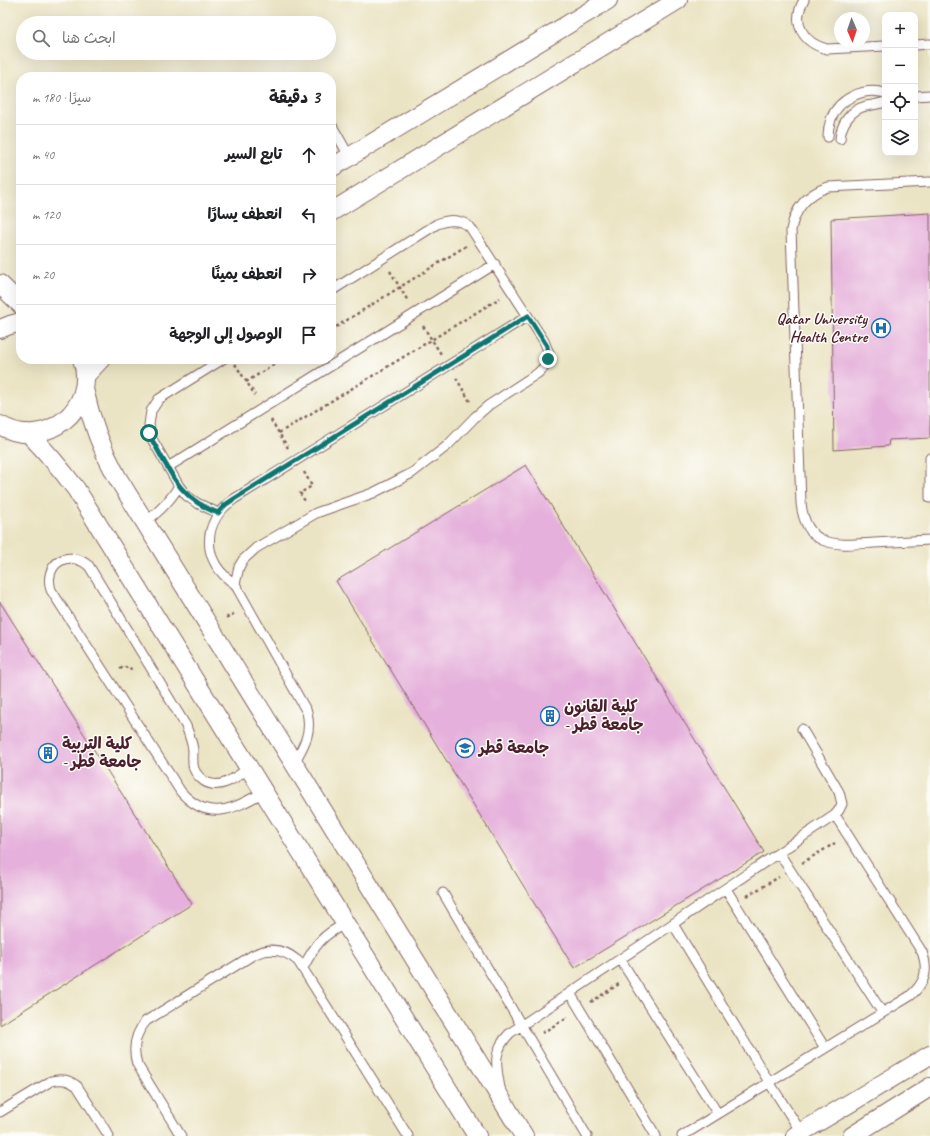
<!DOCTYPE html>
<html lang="ar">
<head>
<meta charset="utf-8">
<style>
  body { margin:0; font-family:Caveat,"Playpen Sans Arabic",sans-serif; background:#f6f6f6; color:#202124; direction:rtl }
  .controls { position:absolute; right:12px; top:12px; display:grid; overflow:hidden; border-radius:8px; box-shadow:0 4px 16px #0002 }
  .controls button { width:36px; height:36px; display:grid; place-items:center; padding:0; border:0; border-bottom:1px solid #e0e0e0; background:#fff; color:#202124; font:20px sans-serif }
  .compass { position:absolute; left:834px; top:12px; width:36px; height:36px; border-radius:50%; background:#fff; box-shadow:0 4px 16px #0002; rotate:178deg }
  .stop { position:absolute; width:12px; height:12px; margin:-9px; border:3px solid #0f766e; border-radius:50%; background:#fff }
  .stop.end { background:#0f766e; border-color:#fff; box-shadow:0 1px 4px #0008 }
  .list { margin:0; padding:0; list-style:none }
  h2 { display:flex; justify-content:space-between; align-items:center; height:52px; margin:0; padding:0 16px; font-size:17px }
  h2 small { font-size:13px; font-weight:400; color:#757577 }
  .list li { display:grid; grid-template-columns:26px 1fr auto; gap:12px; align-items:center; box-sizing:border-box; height:60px; padding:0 16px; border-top:1px solid #e0e0e0 }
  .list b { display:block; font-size:15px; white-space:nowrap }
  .list em { font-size:13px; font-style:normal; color:#757577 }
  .icon { flex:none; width:22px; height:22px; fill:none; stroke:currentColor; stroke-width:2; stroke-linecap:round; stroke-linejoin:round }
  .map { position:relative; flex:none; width:930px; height:1136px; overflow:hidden; direction:ltr }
  .search { position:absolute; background:#fff; box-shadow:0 4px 16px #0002; left:16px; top:16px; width:320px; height:44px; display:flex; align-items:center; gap:10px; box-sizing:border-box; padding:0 14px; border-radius:22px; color:#757577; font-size:15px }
  .panel { position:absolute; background:#fff; box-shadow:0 4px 16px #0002; left:16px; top:72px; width:320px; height:292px; border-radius:16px; direction:rtl }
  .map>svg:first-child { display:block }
  .building { fill:#e5b0db }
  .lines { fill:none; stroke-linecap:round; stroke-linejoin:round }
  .lane-casing { stroke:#826461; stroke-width:11 }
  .street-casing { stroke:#826461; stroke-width:20 }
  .path { stroke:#826461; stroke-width:2.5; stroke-dasharray:3 3; stroke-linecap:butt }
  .lane { stroke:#fff; stroke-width:9 }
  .street { stroke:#fff; stroke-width:18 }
  .route { stroke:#0f766e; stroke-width:5 }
  .labels { text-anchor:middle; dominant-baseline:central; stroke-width:3; stroke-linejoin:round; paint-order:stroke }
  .poi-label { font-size:16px; font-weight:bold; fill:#4a1f2b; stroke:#fdfcf7; text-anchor:start }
</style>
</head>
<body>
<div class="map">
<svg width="930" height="1136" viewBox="0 0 930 1136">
  <rect width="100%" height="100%" fill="#fdfcf7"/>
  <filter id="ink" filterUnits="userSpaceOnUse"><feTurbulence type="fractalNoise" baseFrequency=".025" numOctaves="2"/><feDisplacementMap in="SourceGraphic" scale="8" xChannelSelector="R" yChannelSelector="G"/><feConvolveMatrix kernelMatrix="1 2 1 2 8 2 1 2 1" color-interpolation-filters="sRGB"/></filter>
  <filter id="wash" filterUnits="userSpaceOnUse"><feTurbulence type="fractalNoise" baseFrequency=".012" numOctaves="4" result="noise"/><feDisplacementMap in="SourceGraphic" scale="16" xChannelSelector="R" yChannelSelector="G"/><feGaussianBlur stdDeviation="0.9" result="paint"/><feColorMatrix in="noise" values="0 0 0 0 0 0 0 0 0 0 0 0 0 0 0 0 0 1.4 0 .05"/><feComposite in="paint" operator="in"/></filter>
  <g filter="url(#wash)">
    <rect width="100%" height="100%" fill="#ebe4c4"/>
    <g id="blocks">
      <path class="building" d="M 930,213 L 930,438 L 889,440 L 888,446 L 834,450 L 831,219 Z
        M 526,465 L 764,852 L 574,968 L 336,581 Z
        M 0,602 L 192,904 L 0,1025 Z"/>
    </g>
  </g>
  <g filter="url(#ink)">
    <use href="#blocks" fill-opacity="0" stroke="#826461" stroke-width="1"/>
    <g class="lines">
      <defs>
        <path id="lane" d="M 804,0 C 791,23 803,43 827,49 L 885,46
          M 915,45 L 930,44
          M 915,96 L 930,95
          M 331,124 L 349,156
          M 828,137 C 828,131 829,125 831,119 C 839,98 864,87 885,93
          M 840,139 C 841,124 850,110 866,106 C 873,105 879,104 885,102
          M 930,182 L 828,187 C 807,194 795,208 791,230 L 801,503 C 806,550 838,545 874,543 C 893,542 911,541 930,540
          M 930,458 L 930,498
          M 168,467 L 495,264
          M 218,513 L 197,503 L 187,496 L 179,486 L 152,439 L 149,425 L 151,411 L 159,399 L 223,359
          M 145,522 C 159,512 170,501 179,486
          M 235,584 L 239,567 L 243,560 L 256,548 L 316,513 L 373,493 L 412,473 L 447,446 L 475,417 L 489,405 L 538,373 L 546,365 L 548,359 L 549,353 L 544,341 L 470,227 C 460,219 449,219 437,224 L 331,291
          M 294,763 C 304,745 312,734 307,712 L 235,584 C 201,562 201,522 234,499 L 528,316
          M 249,768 C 236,777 220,791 204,781 C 200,778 196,774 194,769 C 192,763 193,756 193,750 C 192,742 189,734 186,726 L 89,566 C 68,548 43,564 51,590 L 181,792 C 209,823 233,809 264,792
          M 779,853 L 882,1012
          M 726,889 L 825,1048
          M 443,893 L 587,1136
          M 673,924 L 769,1082 L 801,1132
          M 620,959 L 718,1114
          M 303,968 C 315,945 322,935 345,924
          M 570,993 L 656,1136
          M 500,1088 C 496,1066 492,1051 510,1033 L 835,815 L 839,810 L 842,804 L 839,792 L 802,729
          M 0,1112 L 51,1081 C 62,1078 69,1080 77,1086 L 109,1136
          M 181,1136 L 137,1064 C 132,1047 135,1034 146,1021 L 253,955 C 269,947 284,949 298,961 L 408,1136
          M 682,1136 L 910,996 C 925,983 929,971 922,952 L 835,815"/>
        <path id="street" d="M 331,168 L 608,0
          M 331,212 L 678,0
          M 0,284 L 21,305
          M 0,329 L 10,325 L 21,322
          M 85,376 L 101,359
          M 84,389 C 91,421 101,448 117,477 L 524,1136
          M 0,425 C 44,452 99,408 82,359
          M 28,433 C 46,451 61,469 76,489 L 477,1136
          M 795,1136 L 930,1055
          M 852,1136 L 930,1087"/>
      </defs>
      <use href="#lane" class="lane-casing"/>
      <use href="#street" class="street-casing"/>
      <path class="path" d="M 390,271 L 408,301
        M 423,326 L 441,354
        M 331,330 L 466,246
        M 235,364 L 255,395
        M 456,378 L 471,403
        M 246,382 L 283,359
        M 271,420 L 288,448
        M 279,433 L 500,298
        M 304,472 L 312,486 L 300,493 L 305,501 L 307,501
        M 226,618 L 235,613
        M 120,669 L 125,666 L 128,670 L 134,667
        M 802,863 L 835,843
        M 747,896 L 779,877
        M 591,1002 L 619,984
        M 542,1033 L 568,1017"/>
      <use href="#lane" class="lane"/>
      <use href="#street" class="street"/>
    </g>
  </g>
  <g class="lines" filter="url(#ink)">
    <path class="route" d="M 149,433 L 152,440 C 171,472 179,499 218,513 L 225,505 L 234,499 L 528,316 L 547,346 L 548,359"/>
  </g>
  <defs>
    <symbol id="hospital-ring" viewBox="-11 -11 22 22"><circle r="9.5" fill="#fdfcf7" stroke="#1f6fb2" stroke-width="1.5"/><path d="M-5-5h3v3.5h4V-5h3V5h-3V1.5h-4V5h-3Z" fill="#1f6fb2"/></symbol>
    <symbol id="building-ring" viewBox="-11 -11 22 22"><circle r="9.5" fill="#fdfcf7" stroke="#1f6fb2" stroke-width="1.5"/><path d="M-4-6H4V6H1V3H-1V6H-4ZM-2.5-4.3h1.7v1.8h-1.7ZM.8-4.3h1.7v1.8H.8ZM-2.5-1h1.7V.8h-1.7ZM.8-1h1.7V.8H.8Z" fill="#1f6fb2"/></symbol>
    <symbol id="university-ring" viewBox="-11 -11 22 22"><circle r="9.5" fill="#fdfcf7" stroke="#1f6fb2" stroke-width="1.5"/><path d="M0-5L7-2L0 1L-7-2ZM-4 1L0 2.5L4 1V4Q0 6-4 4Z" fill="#1f6fb2"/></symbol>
  </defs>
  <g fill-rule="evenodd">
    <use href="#hospital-ring" x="870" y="317" width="22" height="22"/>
    <use href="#building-ring" x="539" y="705" width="22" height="22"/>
    <use href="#university-ring" x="454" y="737" width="22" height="22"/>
    <use href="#building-ring" x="37" y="742" width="22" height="22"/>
  </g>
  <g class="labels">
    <g class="poi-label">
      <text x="867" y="319" text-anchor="end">Qatar University<tspan x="867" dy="18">Health Centre</tspan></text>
      <text x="564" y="707">كلية القانون<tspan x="564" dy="18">- جامعة قطر</tspan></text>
      <text x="62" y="744">كلية التربية<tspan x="62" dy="18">- جامعة قطر</tspan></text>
      <text x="479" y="748">جامعة قطر</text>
    </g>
  </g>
</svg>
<div class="controls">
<button>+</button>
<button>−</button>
<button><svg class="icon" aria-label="locate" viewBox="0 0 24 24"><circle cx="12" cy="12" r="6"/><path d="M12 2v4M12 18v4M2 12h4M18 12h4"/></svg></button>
<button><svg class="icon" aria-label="layers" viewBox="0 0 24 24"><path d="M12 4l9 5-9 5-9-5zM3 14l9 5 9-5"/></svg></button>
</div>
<svg class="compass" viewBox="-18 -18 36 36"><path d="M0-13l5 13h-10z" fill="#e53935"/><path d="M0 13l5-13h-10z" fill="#757577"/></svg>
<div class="stop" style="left:149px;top:433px"></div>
<div class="stop end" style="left:548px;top:359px"></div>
<div class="search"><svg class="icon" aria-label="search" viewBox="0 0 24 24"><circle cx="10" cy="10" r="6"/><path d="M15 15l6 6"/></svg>ابحث هنا</div>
<section class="panel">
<h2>3 دقيقة<small>سيرًا · 180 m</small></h2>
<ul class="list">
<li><svg class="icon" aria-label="ahead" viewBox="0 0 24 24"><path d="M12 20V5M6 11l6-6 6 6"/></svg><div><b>تابع السير</b></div><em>40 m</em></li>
<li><svg class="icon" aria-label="left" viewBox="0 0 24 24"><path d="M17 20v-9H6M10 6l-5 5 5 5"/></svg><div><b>انعطف يسارًا</b></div><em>120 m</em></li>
<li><svg class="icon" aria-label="right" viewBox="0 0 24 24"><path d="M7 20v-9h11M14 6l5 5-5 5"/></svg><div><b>انعطف يمينًا</b></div><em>20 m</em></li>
<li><svg class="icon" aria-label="arrive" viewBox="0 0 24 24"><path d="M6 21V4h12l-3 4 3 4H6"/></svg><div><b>الوصول إلى الوجهة</b></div></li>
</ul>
</section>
</div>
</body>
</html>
